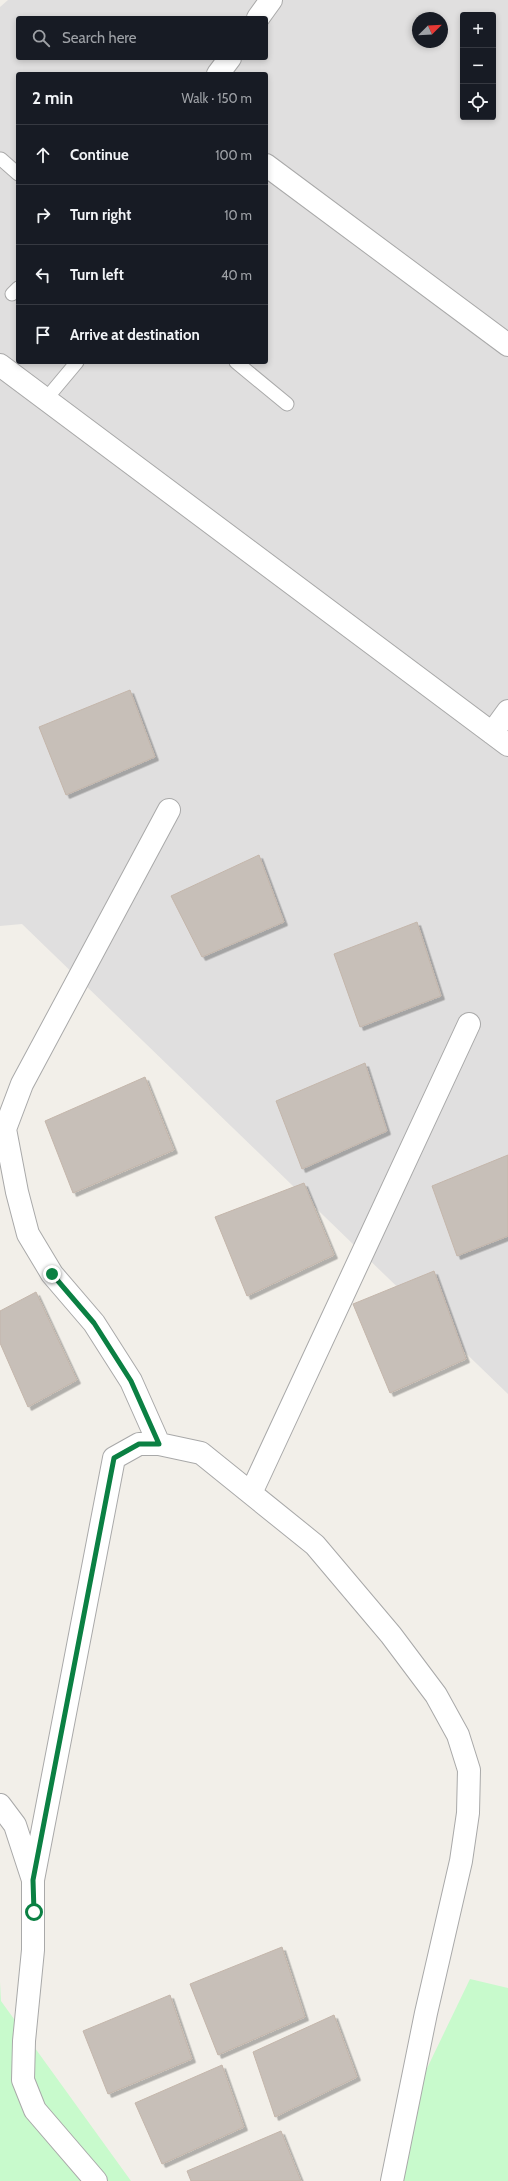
<!DOCTYPE html>
<html lang="en">
<head>
<meta charset="utf-8">
<style>
  body { margin:0; font-family:Cabin,sans-serif; background:#20242c; color:#f1f3f6 }
  .controls { position:absolute; right:12px; top:12px; display:grid; overflow:hidden; border-radius:4px; box-shadow:0 2px 6px #0003 }
  .controls button { width:36px; height:36px; display:grid; place-items:center; padding:0; border:0; border-bottom:1px solid #363941; background:#171b24; color:#f1f3f6; font:20px sans-serif }
  .compass { position:absolute; left:412px; top:12px; width:36px; height:36px; border-radius:50%; background:#171b24; box-shadow:0 2px 6px #0003; rotate:66deg }
  .stop { position:absolute; width:12px; height:12px; margin:-9px; border:3px solid #0b8043; border-radius:50%; background:#fff }
  .stop.end { background:#0b8043; border-color:#fff; box-shadow:0 1px 4px #0008 }
  .list { margin:0; padding:0; list-style:none }
  h2 { display:flex; justify-content:space-between; align-items:center; height:52px; margin:0; padding:0 16px; font-size:17px }
  h2 small { font-size:13px; font-weight:400; color:#9ea1a6 }
  .list li { display:grid; grid-template-columns:26px 1fr auto; gap:12px; align-items:center; box-sizing:border-box; height:60px; padding:0 16px; border-top:1px solid #363941 }
  .list b { display:block; font-size:15px; white-space:nowrap }
  .list em { font-size:13px; font-style:normal; color:#9ea1a6 }
  .icon { flex:none; width:22px; height:22px; fill:none; stroke:currentColor; stroke-width:2; stroke-linecap:round; stroke-linejoin:round }
  .map { position:relative; flex:none; width:508px; height:2181px; overflow:hidden }
  .search { position:absolute; background:#171b24; box-shadow:0 2px 6px #0003; left:16px; top:16px; width:252px; height:44px; display:flex; align-items:center; gap:10px; box-sizing:border-box; padding:0 14px; border-radius:4px; color:#9ea1a6; font-size:15px }
  .panel { position:absolute; background:#171b24; box-shadow:0 2px 6px #0003; left:16px; top:72px; width:252px; height:292px; border-radius:4px }
  .map>svg:first-child { display:block }
  .residential { fill:#e0dfdf; fill-rule:evenodd }
  .park { fill:#c8facc }
  .building { fill:#c7bfb8; stroke:#c4b6ab; filter:url(#shadow) }
  .lines { fill:none; stroke-linecap:round; stroke-linejoin:round }
  .service-casing { stroke:#a9a9a9; stroke-width:15 }
  .minor-casing { stroke:#a9a9a9; stroke-width:24 }
  .service { stroke:#fff; stroke-width:13 }
  .minor { stroke:#fff; stroke-width:22 }
  .route { stroke:#0b8043; stroke-width:5 }
</style>
</head>
<body>
<div class="map">
<svg width="508" height="2181" viewBox="0 0 508 2181">
  <defs>
    <filter id="shadow"><feDropShadow dx="3.5" dy="3.5" stdDeviation="0" flood-color="#0004"/></filter>
  </defs>
  <rect width="100%" height="100%" fill="#f2efe9"/>
  <path class="residential" d="M 8,0 L 508,0 L 508,1394 L 22,924 L 0,926 L 0,7 ZM 463,15 L 493,15 L 493,117 L 463,117 ZM 18,18 L 266,18 L 266,58 L 18,58 ZM 418,18 L 442,18 L 442,42 L 418,42 ZM 18,74 L 266,74 L 266,362 L 18,362 Z"/>
  <path class="park" d="M 470,1979 L 508,1988 L 508,2181 L 397,2181 L 418,2087 Z
    M 0,1982 L 1,2001 L 131,2181 L 0,2181 Z"/>
  <path class="building" d="M 130,690 L 155,757 L 66,795 L 39,727 Z
    M 259,855 L 284,922 L 202,957 L 171,896 Z
    M 417,922 L 441,996 L 360,1027 L 334,954 Z
    M 365,1063 L 387,1131 L 302,1169 L 276,1101 Z
    M 145,1077 L 174,1150 L 73,1193 L 45,1121 Z
    M 508,1155 L 508,1236 L 457,1256 L 432,1186 Z
    M 304,1183 L 334,1255 L 247,1296 L 215,1217 Z
    M 434,1271 L 466,1359 L 390,1393 L 353,1304 Z
    M 36,1292 L 77,1380 L 28,1407 L 0,1343 L 0,1311 Z
    M 282,1947 L 305,2017 L 218,2055 L 190,1984 Z
    M 170,1995 L 192,2059 L 108,2094 L 83,2031 Z
    M 334,2015 L 357,2077 L 275,2117 L 253,2052 Z
    M 222,2065 L 244,2127 L 162,2164 L 135,2103 Z
    M 281,2131 L 301,2181 L 191,2181 L 187,2171 Z"/>
  <g class="lines">
    <defs>
      <path id="service" d="M 1,159 L 18,174
        M 12,294 L 18,288
        M 236,362 L 287,404
        M 46,399 L 77,362"/>
      <path id="minor" d="M 258,18 L 271,0
        M 218,74 L 230,58
        M 266,165 L 508,345
        M 0,365 L 508,745
        M 492,733 L 508,711
        M 159,1444 L 131,1381 L 94,1323 L 52,1274 L 28,1234 L 17,1192 L 5,1129 L 22,1084 L 169,810
        M 251,1493 L 469,1024
        M 0,1805 L 15,1825 L 33,1880 L 33,1950 L 24,2041 L 23,2080 L 35,2110 L 96,2181
        M 33,1880 L 114,1458 L 139,1444 L 159,1444 L 201,1453 L 315,1545 L 391,1635 L 436,1695 L 458,1735 L 469,1770 L 468,1813 L 461,1861 L 426,2013 L 392,2181"/>
    </defs>
    <use href="#service" class="service-casing"/>
    <use href="#minor" class="minor-casing"/>
    <use href="#service" class="service"/>
    <use href="#minor" class="minor"/>
  </g>
  <g class="lines">
    <path class="route" d="M 34,1912 L 33,1880 L 114,1458 L 139,1444 L 159,1444 L 131,1381 L 94,1323 L 52,1274"/>
  </g>
</svg>
<div class="controls">
<button>+</button>
<button>−</button>
<button><svg class="icon" aria-label="locate" viewBox="0 0 24 24"><circle cx="12" cy="12" r="6"/><path d="M12 2v4M12 18v4M2 12h4M18 12h4"/></svg></button>
</div>
<svg class="compass" viewBox="-18 -18 36 36"><path d="M0-13l5 13h-10z" fill="#e53935"/><path d="M0 13l5-13h-10z" fill="#9ea1a6"/></svg>
<div class="stop" style="left:34px;top:1912px"></div>
<div class="stop end" style="left:52px;top:1274px"></div>
<div class="search"><svg class="icon" aria-label="search" viewBox="0 0 24 24"><circle cx="10" cy="10" r="6"/><path d="M15 15l6 6"/></svg>Search here</div>
<section class="panel">
<h2>2 min<small>Walk · 150 m</small></h2>
<ul class="list">
<li><svg class="icon" aria-label="ahead" viewBox="0 0 24 24"><path d="M12 20V5M6 11l6-6 6 6"/></svg><div><b>Continue</b></div><em>100 m</em></li>
<li><svg class="icon" aria-label="right" viewBox="0 0 24 24"><path d="M7 20v-9h11M14 6l5 5-5 5"/></svg><div><b>Turn right</b></div><em>10 m</em></li>
<li><svg class="icon" aria-label="left" viewBox="0 0 24 24"><path d="M17 20v-9H6M10 6l-5 5 5 5"/></svg><div><b>Turn left</b></div><em>40 m</em></li>
<li><svg class="icon" aria-label="arrive" viewBox="0 0 24 24"><path d="M6 21V4h12l-3 4 3 4H6"/></svg><div><b>Arrive at destination</b></div></li>
</ul>
</section>
</div>
</body>
</html>
